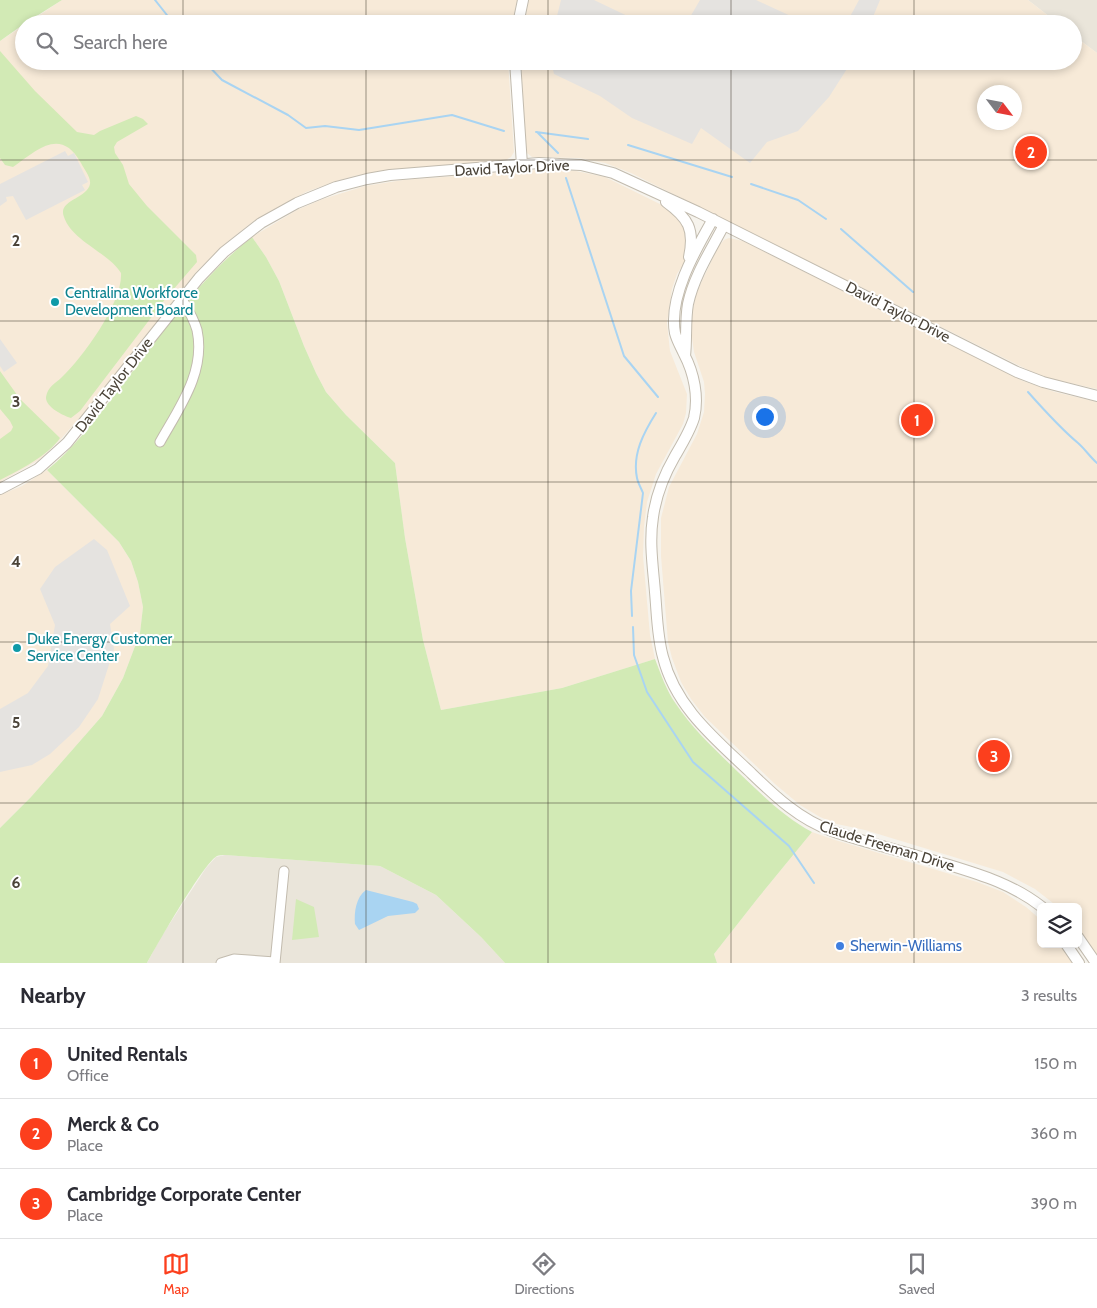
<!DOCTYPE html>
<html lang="en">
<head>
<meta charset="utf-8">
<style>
  body { margin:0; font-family:Cabin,sans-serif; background:#f2f2f3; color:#2b2b33 }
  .controls { position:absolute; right:15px; bottom:15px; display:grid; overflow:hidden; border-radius:8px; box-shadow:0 2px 8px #0003 }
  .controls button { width:45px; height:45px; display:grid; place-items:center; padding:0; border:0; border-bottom:1px solid #e1e1e2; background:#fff; color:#2b2b33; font:25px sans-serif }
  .compass { position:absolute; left:977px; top:85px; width:45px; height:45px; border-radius:50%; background:#fff; box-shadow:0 2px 8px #0003; rotate:122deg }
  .you { position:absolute; left:764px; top:416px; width:18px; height:18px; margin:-12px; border:4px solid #fff; border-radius:50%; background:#1a73e8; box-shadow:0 0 0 8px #1a73e833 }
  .badge { display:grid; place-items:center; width:32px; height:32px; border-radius:50%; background:#fc3f1d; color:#fff; font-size:16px; font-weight:700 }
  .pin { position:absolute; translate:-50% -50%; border:2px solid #fff; box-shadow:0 1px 5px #0006 }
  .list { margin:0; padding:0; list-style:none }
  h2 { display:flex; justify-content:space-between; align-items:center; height:65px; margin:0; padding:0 20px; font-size:21px }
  h2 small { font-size:16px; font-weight:400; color:#7c7c81 }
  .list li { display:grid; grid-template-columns:32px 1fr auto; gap:15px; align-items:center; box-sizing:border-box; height:70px; padding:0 20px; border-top:1px solid #e1e1e2 }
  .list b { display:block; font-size:19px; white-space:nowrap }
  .list p { margin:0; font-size:16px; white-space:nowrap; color:#7c7c81 }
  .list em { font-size:16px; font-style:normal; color:#7c7c81 }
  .icon { flex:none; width:28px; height:28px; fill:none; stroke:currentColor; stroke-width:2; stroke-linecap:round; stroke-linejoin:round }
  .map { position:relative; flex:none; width:1097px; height:963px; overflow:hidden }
  .search { position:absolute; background:#fff; box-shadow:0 2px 8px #0003; left:15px; right:15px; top:15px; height:55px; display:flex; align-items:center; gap:12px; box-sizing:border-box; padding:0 18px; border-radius:28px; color:#7c7c81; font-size:19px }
  .sheet { height:275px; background:#fff }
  nav { display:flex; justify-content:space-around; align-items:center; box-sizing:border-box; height:70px; border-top:1px solid #e1e1e2; background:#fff; font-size:14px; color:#7c7c81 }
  nav a { display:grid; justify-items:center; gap:2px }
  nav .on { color:#fc3f1d }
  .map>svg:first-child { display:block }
  .residential { fill:#eae5da }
  .commercial { fill:#f7ead8; fill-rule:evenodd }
  .green { fill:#d2eab5 }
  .parking { fill:#e5e3e0 }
  .water { fill:#a9d4f2 }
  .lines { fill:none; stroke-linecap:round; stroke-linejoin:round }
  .stream { stroke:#a9d4f2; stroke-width:2 }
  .minor-casing { stroke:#c2bbae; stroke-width:11 }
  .tertiary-casing { stroke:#c2bbae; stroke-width:12 }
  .minor { stroke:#fff; stroke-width:9 }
  .tertiary { stroke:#fff; stroke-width:10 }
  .grid { fill:none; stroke:#4b4439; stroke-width:1; stroke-opacity:0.55 }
  .culture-dot { fill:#0f9aa8; stroke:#fff; stroke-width:2 }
  .shop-dot { fill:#3f7fe0; stroke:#fff; stroke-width:2 }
  .labels { text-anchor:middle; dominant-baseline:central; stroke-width:4; stroke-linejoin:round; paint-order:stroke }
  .street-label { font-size:15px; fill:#4b4439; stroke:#fff }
  .culture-label { font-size:15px; fill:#0d838f; stroke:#fff; text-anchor:start }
  .shop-label { font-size:15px; fill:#366cbe; stroke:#fff; text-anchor:start }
  .grid-label { font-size:16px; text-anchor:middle; font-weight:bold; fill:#4b4439; stroke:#fff; stroke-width:4; stroke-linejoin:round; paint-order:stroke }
</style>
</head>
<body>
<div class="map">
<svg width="1097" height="963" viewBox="0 0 1097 963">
  <rect width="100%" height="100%" fill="#f6f3ec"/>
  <path class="residential" d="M 1028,0 L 1097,0 L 1097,53 L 1073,35 L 1073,24 L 1059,24 Z
    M 225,855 L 380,866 L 436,895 L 481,937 L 505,963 L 147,963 L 161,937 L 206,868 L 216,857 Z"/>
  <path class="commercial" d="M 62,0 L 517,0 L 512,24 L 26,24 Z
    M 529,0 L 1028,0 L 1059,24 L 524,24 Z
    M 24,25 L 24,61 L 508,61 L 514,152 L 511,157 L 506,160 L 397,169 L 358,175 L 336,181 L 306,192 L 255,220 L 227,242 L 196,272 L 91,405 L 60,440 L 39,460 L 0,482 L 0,41 Z
    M 1073,35 L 1097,53 L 1097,389 L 1047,378 L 1028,370 L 631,173 L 605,163 L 579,158 L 532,157 L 527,153 L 526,149 L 521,61 L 1073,61 ZM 984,92 L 1014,92 L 1014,122 L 984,122 Z
    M 550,169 L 576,171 L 605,177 L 668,208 L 687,227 L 686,260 L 677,274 L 672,289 L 667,323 L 670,351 L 687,394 L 686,413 L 683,424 L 656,474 L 647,502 L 644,527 L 643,556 L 650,635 L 655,659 L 562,688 L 441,710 L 423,640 L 405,538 L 395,463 L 346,415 L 326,392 L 316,373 L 304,346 L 279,281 L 266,257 L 252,237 L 297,210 L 323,199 L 365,186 L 403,180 Z
    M 729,238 L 743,241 L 1023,381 L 1055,392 L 1097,402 L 1097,956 L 1078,929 L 1078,907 L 1058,907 L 1035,889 L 1003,872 L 865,830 L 837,824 L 820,817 L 800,805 L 775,784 L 705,717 L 691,699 L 681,682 L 672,658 L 668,642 L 661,556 L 661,518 L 669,487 L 697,434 L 704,412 L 705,394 L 704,382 L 694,352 L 692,338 L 691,319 L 696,294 L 718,247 L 724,240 Z
    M 47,470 L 119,542 L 131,561 L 138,582 L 143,607 L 140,633 L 123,678 L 102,716 L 31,797 L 0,828 L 0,495 L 22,486 Z
    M 812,832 L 835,840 L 977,882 L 1003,892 L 1026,907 L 1041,920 L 1041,944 L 1060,944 L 1073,963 L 717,963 L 714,954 L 758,898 Z"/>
  <path class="green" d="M 0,0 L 62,0 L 24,24 L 0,41 Z
    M 0,51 L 35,91 L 77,132 L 94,135 L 100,131 L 136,116 L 143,119 L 148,124 L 117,142 L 114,147 L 115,153 L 123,165 L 129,184 L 147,206 L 196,255 L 197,262 L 166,298 L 80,411 L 71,418 C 64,416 45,407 46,397 C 48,386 55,384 62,377 C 83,357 123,302 121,273 C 109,253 72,241 64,217 C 57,200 87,199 90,184 C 91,177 84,169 81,163 C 61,127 38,149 13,167 L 5,165 L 0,158 Z
    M 252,237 L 266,257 L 279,281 L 304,346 L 316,373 L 326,392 L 346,415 L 395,463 L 405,538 L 423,640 L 441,710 L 562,688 L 655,659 C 661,674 666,690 676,704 C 693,730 716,750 738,772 C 761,794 784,817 812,832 L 758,898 L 714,954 L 717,963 L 505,963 L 481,937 L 436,895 L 380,866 L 225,855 C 222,855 219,855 217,856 C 203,864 157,945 147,963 L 0,963 L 0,828 L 31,797 L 102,716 L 123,678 L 140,633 L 143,607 L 138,582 L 131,561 L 119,542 L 47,470 C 73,449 92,423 113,397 C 156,342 196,281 252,237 Z
    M 0,371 L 20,399 L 60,438 C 49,455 18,471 0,480 L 0,439 L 11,431 L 13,427 L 10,421 L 0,409 Z
    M 296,899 L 314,907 L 319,937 L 292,940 Z"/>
  <path class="parking" d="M 561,0 L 594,0 L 640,22 L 639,24 L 555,24 Z
    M 700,0 L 756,0 L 808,24 L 686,24 Z
    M 859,0 L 880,0 L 870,24 L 846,24 Z
    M 551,61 L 631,61 L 642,67 L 654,61 L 852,61 L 829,97 L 798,131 L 767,142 L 750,163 L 701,128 L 692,144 L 632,118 L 600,96 L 554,74 Z
    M 65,151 L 68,156 L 74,153 L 88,182 L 82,185 L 85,190 L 26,220 L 13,196 L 6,197 L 7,201 L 0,206 L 0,184 Z
    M 0,339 L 17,363 L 4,372 L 0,366 Z
    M 94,539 L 107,550 L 130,606 L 110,624 L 114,649 L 98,699 L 79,727 L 50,754 L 32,765 L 0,772 L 0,709 L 28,693 L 48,666 L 55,625 L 40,589 L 55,567 Z"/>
  <path class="water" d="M 366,890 L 413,902 L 417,904 L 419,909 L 415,913 L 388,916 L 359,930 L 355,924 C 354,912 356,897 366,890 Z"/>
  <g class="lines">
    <path class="stream" d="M 155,0 L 174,24
      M 204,61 L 222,80 L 288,115 L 306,128 L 325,126 L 359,130 L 452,115 L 504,131
      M 536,132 L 588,139
      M 537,132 L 558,153
      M 628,145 L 732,177
      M 566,178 L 624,356 L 658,397
      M 751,184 L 798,200 L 826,219
      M 841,229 L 913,292
      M 1028,392 C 1044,410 1060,428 1078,443 C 1085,449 1090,457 1097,463
      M 632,616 L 631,591 L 643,493 C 641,488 638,483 637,478 C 632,454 644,432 656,413
      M 633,627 L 634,655 L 647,692 L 693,762 L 789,846 L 814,883"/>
    <defs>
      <path id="minor" d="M 160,442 C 179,408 206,372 197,330 C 194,319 188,309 182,299
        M 221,963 L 234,959 L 275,962
        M 275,963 L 284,871"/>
      <path id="tertiary" d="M 518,24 L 523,0
        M 515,61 L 522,165
        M 666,202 C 688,218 695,229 689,257
        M 713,219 C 696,249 668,297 675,333 C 677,341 681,347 684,354 C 694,373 699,397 694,418 C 690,431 682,444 675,456 C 664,475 656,495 653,517 C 649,542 653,567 655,592 C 657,613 657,636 663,657 C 675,706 714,738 749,771 C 774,795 798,819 832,831 C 870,844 910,853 949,865 C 982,875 1014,885 1042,907
        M 685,356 C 687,339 685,321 688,304 C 694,276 711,250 724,225
        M 0,489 L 38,469 L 67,443 L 199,278 L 224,252 L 261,223 L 297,203 L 336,187 L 367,179 L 390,175 L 539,163 L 581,165 L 613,173 L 698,212 L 1017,372 L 1043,382 L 1097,396
        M 1078,937 L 1096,963
        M 1066,944 L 1079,963"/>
    </defs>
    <use href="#minor" class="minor-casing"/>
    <use href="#tertiary" class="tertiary-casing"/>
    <use href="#minor" class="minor"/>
    <use href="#tertiary" class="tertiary"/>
  </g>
  <path class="grid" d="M 183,0 L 183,24M 366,0 L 366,24M 548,0 L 548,24M 731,0 L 731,24M 914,0 L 914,24M 183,61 L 183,963M 366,61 L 366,963M 548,61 L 548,963M 731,61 L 731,963M 914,61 L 914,963M 0,160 L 1097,160M 0,321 L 1097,321M 0,482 L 1097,482M 0,642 L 1097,642M 0,803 L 1097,803"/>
  <g class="culture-dot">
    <circle cx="55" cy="302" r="5"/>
    <circle cx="17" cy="648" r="5"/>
  </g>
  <circle class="shop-dot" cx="840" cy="946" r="5"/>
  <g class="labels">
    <g class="street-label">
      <text transform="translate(512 168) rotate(-3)">David Taylor Drive</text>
      <text transform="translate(898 312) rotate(27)">David Taylor Drive</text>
      <text transform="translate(114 385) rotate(-52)">David Taylor Drive</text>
      <text transform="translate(887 846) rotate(17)">Claude Freeman Drive</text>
    </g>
    <g class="culture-label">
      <text x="65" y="293">Centralina Workforce<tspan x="65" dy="17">Development Board</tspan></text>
      <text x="27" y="639">Duke Energy Customer<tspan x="27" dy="17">Service Center</tspan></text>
    </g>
    <g class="shop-label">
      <text x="850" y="946">Sherwin-Williams</text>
    </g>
  </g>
  <g class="grid-label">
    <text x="16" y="246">2</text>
    <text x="16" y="407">3</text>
    <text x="16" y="567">4</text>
    <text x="16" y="728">5</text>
    <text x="16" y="888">6</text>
  </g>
</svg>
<div class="controls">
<button><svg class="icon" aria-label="layers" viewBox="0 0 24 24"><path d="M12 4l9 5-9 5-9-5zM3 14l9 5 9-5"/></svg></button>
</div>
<svg class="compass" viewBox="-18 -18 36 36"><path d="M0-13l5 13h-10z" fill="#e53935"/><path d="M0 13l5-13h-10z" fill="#7c7c81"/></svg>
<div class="you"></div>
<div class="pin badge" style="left:917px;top:420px">1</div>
<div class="pin badge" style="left:1031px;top:152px">2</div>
<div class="pin badge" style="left:994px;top:756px">3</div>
<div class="search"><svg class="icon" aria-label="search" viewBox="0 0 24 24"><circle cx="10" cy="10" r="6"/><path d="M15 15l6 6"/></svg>Search here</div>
</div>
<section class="sheet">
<h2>Nearby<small>3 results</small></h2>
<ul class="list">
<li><span class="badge">1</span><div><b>United Rentals</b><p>Office</p></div><em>150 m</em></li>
<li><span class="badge">2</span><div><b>Merck &amp; Co</b><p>Place</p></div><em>360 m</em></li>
<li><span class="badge">3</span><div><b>Cambridge Corporate Center</b><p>Place</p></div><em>390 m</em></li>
</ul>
</section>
<nav>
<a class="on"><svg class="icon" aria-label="map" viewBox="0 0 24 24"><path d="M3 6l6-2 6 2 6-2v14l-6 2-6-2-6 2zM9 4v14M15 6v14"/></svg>Map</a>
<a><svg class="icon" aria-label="directions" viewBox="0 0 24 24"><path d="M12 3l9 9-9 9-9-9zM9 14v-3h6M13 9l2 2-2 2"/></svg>Directions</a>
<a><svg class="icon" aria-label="saved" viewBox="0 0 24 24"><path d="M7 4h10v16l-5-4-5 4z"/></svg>Saved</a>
</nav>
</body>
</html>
